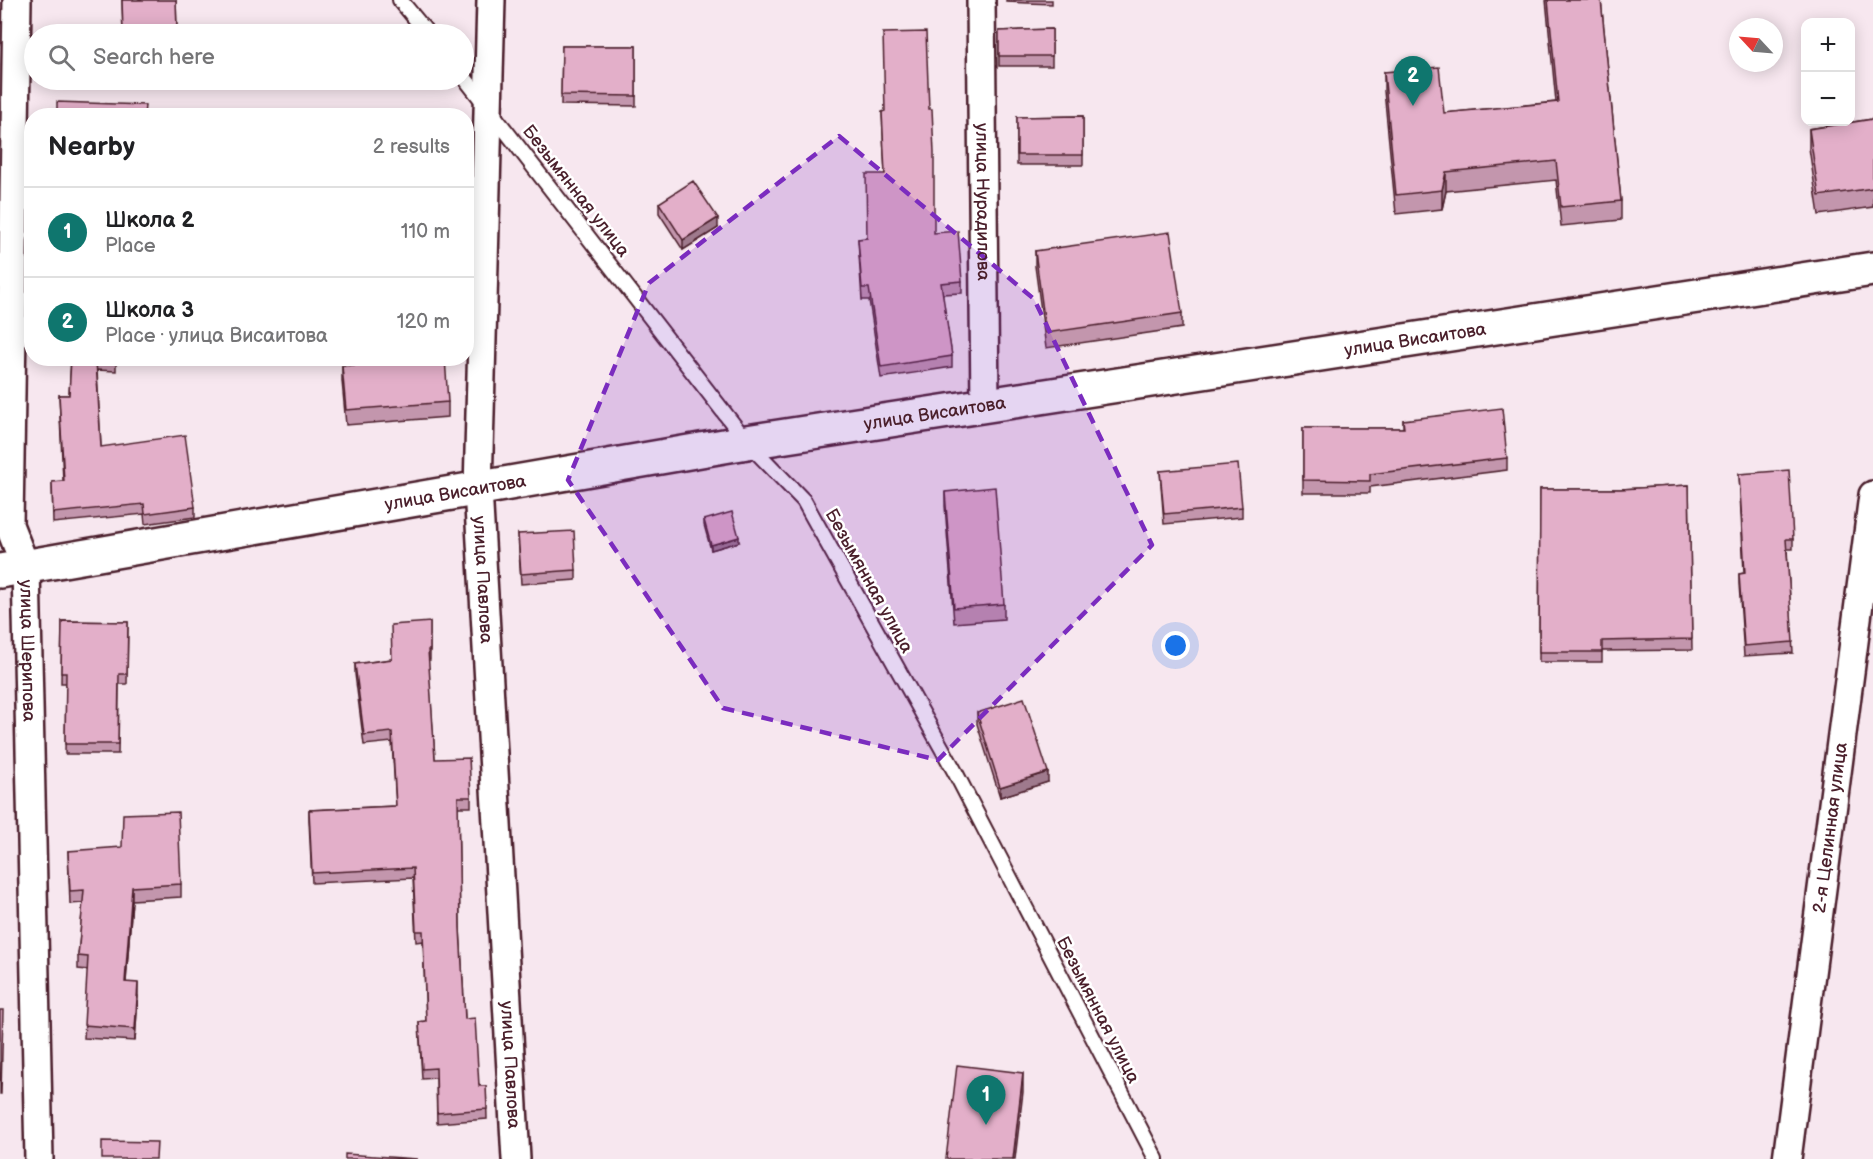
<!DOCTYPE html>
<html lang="en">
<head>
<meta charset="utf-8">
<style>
  body { margin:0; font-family:"Balsamiq Sans",sans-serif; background:#f6f6f6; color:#202124 }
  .controls { position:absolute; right:18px; top:18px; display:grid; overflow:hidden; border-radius:12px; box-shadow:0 3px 15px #0003 }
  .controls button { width:54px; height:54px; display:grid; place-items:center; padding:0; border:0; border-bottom:2px solid #e0e0e0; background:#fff; color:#202124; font:30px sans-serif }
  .compass { position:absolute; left:1729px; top:18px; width:54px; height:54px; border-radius:50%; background:#fff; box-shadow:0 3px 15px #0003; rotate:296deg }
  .you { position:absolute; left:1176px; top:646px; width:21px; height:21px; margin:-15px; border:4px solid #fff; border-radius:50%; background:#1a73e8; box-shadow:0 0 0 9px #1a73e833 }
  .badge { display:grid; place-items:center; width:39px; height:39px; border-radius:50%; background:#0f766e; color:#fff; font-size:20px; font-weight:700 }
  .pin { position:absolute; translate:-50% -50px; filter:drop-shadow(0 2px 3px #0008) }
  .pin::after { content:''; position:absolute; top:32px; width:21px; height:18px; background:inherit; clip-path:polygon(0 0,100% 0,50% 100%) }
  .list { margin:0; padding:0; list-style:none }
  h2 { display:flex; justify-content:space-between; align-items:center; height:78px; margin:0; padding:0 24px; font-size:26px }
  h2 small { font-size:20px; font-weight:400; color:#757577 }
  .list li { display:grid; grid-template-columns:39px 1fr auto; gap:18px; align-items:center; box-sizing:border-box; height:90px; padding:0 24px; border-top:2px solid #e0e0e0 }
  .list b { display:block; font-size:22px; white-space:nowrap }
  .list p { margin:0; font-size:20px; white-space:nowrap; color:#757577 }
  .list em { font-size:20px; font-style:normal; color:#757577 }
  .icon { flex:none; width:33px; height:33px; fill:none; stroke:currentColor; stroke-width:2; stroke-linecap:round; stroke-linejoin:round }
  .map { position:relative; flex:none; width:1873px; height:1159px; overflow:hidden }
  .search { position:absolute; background:#fff; box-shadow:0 3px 15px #0003; left:24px; top:24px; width:450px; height:66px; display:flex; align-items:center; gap:15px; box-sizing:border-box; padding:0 21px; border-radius:33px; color:#757577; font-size:22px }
  .panel { position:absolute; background:#fff; box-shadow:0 3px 15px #0003; left:24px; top:108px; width:450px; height:258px; border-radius:24px }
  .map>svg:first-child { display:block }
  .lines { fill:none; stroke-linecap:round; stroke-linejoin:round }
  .lane-casing { stroke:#4a1f2b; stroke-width:18 }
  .street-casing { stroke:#4a1f2b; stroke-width:32 }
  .secondary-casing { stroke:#4a1f2b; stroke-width:38 }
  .lane { stroke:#fff; stroke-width:14 }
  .street { stroke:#fff; stroke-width:27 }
  .secondary { stroke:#fff; stroke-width:33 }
  .wall { fill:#c396ad; stroke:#4a1f2b; stroke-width:1.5 }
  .shaded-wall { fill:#9f7a8d; stroke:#4a1f2b; stroke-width:1.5 }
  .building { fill:#e3afc9; stroke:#4a1f2b; stroke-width:1.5 }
  .marked { fill:#7b2cbf; fill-opacity:0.2; stroke:#7b2cbf; stroke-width:4.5; stroke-dasharray:12 8; stroke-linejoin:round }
  .labels { text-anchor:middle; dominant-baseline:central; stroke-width:5; stroke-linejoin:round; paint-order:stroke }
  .street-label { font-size:18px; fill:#4a1f2b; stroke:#fff }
</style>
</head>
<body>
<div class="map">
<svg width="1873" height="1159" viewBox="0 0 1873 1159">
  <rect width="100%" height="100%" fill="#f7e7ef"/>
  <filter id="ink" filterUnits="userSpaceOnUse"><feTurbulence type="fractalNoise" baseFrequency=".0167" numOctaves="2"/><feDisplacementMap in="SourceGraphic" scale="12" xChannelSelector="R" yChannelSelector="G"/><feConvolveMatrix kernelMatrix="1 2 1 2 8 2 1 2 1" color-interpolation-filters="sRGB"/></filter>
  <g filter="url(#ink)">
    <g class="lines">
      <defs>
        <path id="lane" d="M 400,0 L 428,34
          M 464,77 L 747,442 L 804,501 L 954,770 L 1156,1159"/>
        <g id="street">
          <path id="s1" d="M 17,0 L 9,525 L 26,568 L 39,1159"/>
          <path id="s2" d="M 491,0 L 478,489 L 516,1159"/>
          <path id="s3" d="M 981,0 L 985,405"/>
          <path id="s4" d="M 1787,1159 L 1873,495"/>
        </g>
        <g id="secondary">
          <path id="s5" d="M 0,571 L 747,442 L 1873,269"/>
        </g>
      </defs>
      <use href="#lane" class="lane-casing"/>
      <use href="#street" class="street-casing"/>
      <use href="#secondary" class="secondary-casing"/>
      <use href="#lane" class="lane"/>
      <use href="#street" class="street"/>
      <use href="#secondary" class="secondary"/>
    </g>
    <path class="wall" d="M 122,0 L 176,0 L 177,34 L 123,34 Z
      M 1006,0 L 1052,0 L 1052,4 L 1006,2 Z
      M 1546,0 L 1601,0 L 1621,201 L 1621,220 L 1561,226 L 1556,180 L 1446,191 L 1442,209 L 1396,214 L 1384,91 L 1384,72 L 1444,113 L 1556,102 Z
      M 1052,29 L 1052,66 L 999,66 L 999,31 Z
      M 562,46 L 636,46 L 636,106 L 561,105 Z
      M 882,112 L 934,233 L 962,281 L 962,293 L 942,294 L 952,356 L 952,367 L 881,378 L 869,300 L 862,300 L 858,239 L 867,238 L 885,174 Z
      M 1083,116 L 1083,165 L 1017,165 L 1017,117 Z
      M 1873,119 L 1873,207 L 1819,215 L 1809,148 L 1809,129 Z
      M 659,203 L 718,228 L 683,250 L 659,213 Z
      M 1035,251 L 1182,313 L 1182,328 L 1046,348 L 1035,266 Z
      M 71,358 L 116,358 L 116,371 L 97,370 L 101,447 L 195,507 L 195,517 L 145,524 L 144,514 L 53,523 L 52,482 L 63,481 L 59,395 L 69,395 Z
      M 342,366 L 448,402 L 448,417 L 346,425 L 342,381 Z
      M 1403,420 L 1507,458 L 1507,470 L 1370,487 L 1370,493 L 1303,493 L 1303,428 L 1403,428 Z
      M 1160,471 L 1242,507 L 1242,517 L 1164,524 Z
      M 1739,474 L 1793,539 L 1793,549 L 1787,549 L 1793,653 L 1744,656 L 1739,584 L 1739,574 L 1744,573 Z
      M 1689,485 L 1692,650 L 1602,651 L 1602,662 L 1539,662 L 1540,489 L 1621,489 Z
      M 945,492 L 1004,604 L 1004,619 L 954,623 L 945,506 Z
      M 704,520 L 739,542 L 711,550 L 704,525 Z
      M 518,534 L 576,570 L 576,580 L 521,584 Z
      M 62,621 L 128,622 L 127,684 L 119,684 L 118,754 L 65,754 L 66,683 L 61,683 Z
      M 430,622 L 430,660 L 428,660 L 435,759 L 471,797 L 471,807 L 458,807 L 460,928 L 465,1019 L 479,1086 L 486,1086 L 487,1119 L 437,1123 L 436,1078 L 422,1079 L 419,1022 L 426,1021 L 423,941 L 416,942 L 413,878 L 312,883 L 309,820 L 309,810 L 396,806 L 392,742 L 364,745 L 355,674 L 355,664 L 392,659 Z
      M 977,713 L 1048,782 L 1000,797 L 977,724 Z
      M 68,851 L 181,884 L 181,897 L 132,900 L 126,982 L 138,996 L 135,1041 L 84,1038 L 88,970 L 78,969 L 78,956 L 83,903 L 70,904 Z"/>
    <path class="shaded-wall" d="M 1446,172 L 1446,191 L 1442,209 L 1442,190 Z
      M 718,218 L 718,228 L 683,250 L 683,240 Z
      M 739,537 L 739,542 L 711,550 L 711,545 Z
      M 1048,772 L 1048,782 L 1000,797 L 1000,787 Z
      M 132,887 L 132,900 L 125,995 L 125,982 Z
      M 138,983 L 138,996 L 135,1041 L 135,1029 Z
      M 1023,1073 L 1023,1092 L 1015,1159 L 1013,1159 Z"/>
    <path class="building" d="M 122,0 L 176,0 L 177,30 L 123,33 Z
      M 1548,0 L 1601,0 L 1621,201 L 1561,207 L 1556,161 L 1446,172 L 1442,190 L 1396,195 L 1384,72 L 1439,67 L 1444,113 L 1558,102 Z
      M 1052,29 L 1052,56 L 999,56 L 999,31 Z
      M 926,32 L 929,109 L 932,109 L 934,153 L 934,233 L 958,231 L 962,281 L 941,283 L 952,356 L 881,367 L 869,288 L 862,288 L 858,239 L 867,238 L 866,174 L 885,174 L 882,112 L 885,111 L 883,33 Z
      M 562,46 L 636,46 L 636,96 L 561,95 Z
      M 57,102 L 145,105 L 144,116 L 57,116 Z
      M 1083,116 L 1083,155 L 1017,155 L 1017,117 Z
      M 1873,119 L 1873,188 L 1819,196 L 1809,129 Z
      M 693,181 L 718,218 L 683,240 L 659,203 Z
      M 1170,232 L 1182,313 L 1046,333 L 1035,251 Z
      M 71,358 L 116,358 L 116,361 L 96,360 L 101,447 L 185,435 L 195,507 L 145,514 L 144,504 L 53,513 L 52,482 L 64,481 L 59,395 L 69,395 Z
      M 435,358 L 445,358 L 448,402 L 346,410 L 342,366 Z
      M 1502,408 L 1507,458 L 1370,474 L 1370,481 L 1303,480 L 1303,428 L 1404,428 L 1403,420 Z
      M 1238,464 L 1242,507 L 1164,514 L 1160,471 Z
      M 1789,470 L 1793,539 L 1786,539 L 1793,642 L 1744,646 L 1739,574 L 1745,573 L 1739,474 Z
      M 1689,485 L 1692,639 L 1602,641 L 1602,652 L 1539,652 L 1540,489 L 1621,489 Z
      M 995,487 L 1004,604 L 954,608 L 945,492 Z
      M 732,512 L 739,537 L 711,545 L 704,520 Z
      M 574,531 L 576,570 L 521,574 L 518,534 Z
      M 62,621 L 128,622 L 127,674 L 119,674 L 118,744 L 65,744 L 66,673 L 61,673 Z
      M 430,622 L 430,650 L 428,650 L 435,759 L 469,758 L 471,797 L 458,797 L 460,928 L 465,1019 L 475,1018 L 479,1086 L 486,1086 L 487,1109 L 437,1113 L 436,1068 L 422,1069 L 419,1022 L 426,1021 L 423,931 L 416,931 L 413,868 L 312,873 L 309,810 L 396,806 L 392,732 L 364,735 L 355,664 L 392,659 L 391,625 Z
      M 1024,698 L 1048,772 L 1000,787 L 977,713 Z
      M 178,812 L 181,884 L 132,887 L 125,982 L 138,983 L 135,1029 L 84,1025 L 88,957 L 78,956 L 84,890 L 70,891 L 68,851 L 122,847 L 123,814 Z
      M 0,1010 L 3,1010 L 1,1094 L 0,1094 Z
      M 957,1065 L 1023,1073 L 1013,1159 L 946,1159 Z
      M 102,1141 L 157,1142 L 156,1159 L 102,1159 Z
      M 345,1154 L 418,1159 L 345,1159 Z"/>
  </g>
  <path class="marked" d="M 839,136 L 1034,299 L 1152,545 L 938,760 L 723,708 L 568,480 L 649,283 Z"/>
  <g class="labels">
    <g class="street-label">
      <text transform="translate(576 191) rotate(52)">Безымянная улица</text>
      <text stroke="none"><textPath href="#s3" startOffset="202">улица Нурадилова</textPath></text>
      <text stroke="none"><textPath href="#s5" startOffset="1434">улица Висаитова</textPath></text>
      <text stroke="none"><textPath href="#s5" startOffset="948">улица Висаитова</textPath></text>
      <text stroke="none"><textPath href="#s5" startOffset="462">улица Висаитова</textPath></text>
      <text stroke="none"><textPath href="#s2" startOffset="580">улица Павлова</textPath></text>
      <text transform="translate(869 581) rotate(61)">Безымянная улица</text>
      <text stroke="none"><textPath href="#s1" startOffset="654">улица Шерипова</textPath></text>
      <text stroke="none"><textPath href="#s4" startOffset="334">2-я Целинная улица</textPath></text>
      <text transform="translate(1098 1010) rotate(63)">Безымянная улица</text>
      <text stroke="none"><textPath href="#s2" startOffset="1066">улица Павлова</textPath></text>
    </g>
  </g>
</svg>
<div class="controls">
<button>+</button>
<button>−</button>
</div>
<svg class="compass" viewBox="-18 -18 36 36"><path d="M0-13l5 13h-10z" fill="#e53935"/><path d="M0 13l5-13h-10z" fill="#757577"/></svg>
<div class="you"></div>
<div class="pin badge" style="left:986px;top:1125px">1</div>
<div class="pin badge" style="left:1413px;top:106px">2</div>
<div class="search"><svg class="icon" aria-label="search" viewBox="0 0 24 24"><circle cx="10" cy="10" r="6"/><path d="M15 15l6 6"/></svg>Search here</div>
<section class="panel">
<h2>Nearby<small>2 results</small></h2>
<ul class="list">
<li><span class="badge">1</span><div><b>Школа 2</b><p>Place</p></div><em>110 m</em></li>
<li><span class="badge">2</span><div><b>Школа 3</b><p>Place · улица Висаитова</p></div><em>120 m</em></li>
</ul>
</section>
</div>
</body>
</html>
